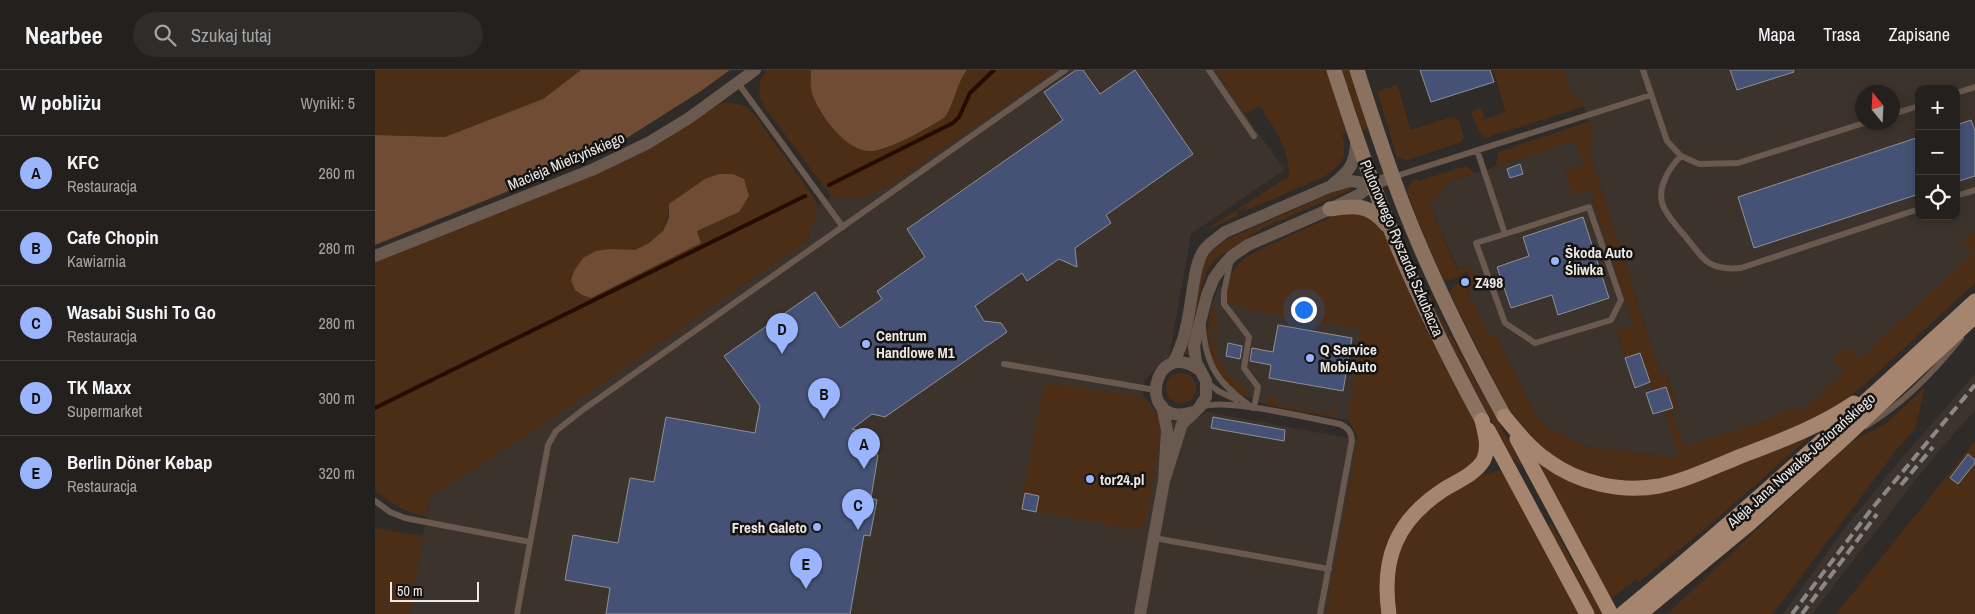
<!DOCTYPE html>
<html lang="pl">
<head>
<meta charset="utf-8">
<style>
  body { margin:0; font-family:"Archivo Narrow",sans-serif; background:#2f2d2b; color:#f1f3f6 }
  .controls { position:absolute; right:15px; top:15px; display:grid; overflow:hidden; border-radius:10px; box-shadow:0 2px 12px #0003 }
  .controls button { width:45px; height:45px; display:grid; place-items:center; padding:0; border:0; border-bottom:1px solid #403e3c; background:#23201e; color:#f1f3f6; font:25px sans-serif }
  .compass { position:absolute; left:1480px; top:15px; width:45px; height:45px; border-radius:50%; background:#23201e; box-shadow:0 2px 12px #0003; rotate:342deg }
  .scale { position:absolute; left:15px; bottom:12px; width:89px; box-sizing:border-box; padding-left:5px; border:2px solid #ece9e7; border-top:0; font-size:14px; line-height:18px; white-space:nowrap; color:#ece9e7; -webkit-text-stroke:4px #161413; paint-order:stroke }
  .you { position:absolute; left:928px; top:239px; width:18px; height:18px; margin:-12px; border:4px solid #fff; border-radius:50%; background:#1a73e8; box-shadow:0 0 0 8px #1a73e833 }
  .badge { display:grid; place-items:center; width:32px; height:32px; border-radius:50%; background:#9ab5fd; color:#111; font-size:16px; font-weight:700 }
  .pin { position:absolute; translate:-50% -41px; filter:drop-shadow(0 1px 2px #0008) }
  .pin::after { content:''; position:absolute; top:26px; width:18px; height:15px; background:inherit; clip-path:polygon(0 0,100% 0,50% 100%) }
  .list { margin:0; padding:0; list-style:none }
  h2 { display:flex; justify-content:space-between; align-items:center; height:65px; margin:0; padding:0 20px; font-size:21px }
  h2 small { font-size:16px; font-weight:400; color:#a3a3a4 }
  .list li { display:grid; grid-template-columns:32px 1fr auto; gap:15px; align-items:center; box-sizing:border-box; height:75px; padding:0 20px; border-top:1px solid #403e3c }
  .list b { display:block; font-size:19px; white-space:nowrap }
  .list p { margin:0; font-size:16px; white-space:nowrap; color:#a3a3a4 }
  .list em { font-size:16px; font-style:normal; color:#a3a3a4 }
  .icon { flex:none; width:28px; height:28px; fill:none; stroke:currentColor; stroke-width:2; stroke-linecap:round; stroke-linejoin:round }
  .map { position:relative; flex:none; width:1600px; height:544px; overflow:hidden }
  header { display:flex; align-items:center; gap:30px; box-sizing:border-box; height:70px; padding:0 25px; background:#23201e; border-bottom:1px solid #403e3c }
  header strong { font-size:24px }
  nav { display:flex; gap:28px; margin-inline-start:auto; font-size:18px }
  .search { width:350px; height:45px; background:#2f2d2b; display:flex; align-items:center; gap:12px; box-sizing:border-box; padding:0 18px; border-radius:28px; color:#a3a3a4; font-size:19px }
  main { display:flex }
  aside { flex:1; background:#23201e }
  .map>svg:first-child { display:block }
  .built { fill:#3d332d; fill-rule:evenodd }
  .green { fill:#4c2e17; fill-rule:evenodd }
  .forest { fill:#6f4c33 }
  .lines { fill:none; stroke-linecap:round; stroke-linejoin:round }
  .stream { stroke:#240d00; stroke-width:4 }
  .building { fill:#455275; stroke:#8e9095 }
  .lane { stroke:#69594e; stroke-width:6 }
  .street { stroke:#69594e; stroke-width:12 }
  .secondary { stroke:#8b7260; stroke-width:15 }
  .primary { stroke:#a5856e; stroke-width:15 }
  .rail { stroke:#8c8886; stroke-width:4; stroke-dasharray:10 5; stroke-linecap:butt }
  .poi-dot { fill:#9ab5fd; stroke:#161413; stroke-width:2 }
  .labels { text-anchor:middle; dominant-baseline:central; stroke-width:5; stroke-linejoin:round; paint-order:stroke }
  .street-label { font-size:15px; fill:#ece9e7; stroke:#161413 }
  .poi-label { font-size:15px; font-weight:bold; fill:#ece9e7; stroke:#161413; text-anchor:start }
</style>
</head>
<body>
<header>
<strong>Nearbee</strong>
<div class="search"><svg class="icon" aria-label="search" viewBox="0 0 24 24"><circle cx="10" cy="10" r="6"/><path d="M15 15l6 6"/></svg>Szukaj tutaj</div>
<nav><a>Mapa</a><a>Trasa</a><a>Zapisane</a></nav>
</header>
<main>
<aside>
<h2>W pobliżu<small>Wyniki: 5</small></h2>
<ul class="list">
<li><span class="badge">A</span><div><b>KFC</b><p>Restauracja</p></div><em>260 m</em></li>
<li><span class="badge">B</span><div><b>Cafe Chopin</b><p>Kawiarnia</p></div><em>280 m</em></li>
<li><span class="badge">C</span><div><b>Wasabi Sushi To Go</b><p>Restauracja</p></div><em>280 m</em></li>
<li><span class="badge">D</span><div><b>TK Maxx</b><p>Supermarket</p></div><em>300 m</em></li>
<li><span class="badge">E</span><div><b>Berlin Döner Kebap</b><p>Restauracja</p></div><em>320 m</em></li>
</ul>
</aside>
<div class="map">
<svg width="1600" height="544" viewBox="0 0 1600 544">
  <rect width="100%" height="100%" fill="#2f2b28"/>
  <path class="built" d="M 681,0 L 840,0 L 909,100 L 816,164 L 794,288 L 770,309 L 768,325 L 788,350 L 813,354 L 832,342 L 983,370 L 951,544 L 34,544 L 55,427 L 167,355 L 433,170 L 443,136 L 456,126 L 486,129 L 513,117 Z
    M 1189,0 L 1600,0 L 1600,159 L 1587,171 L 1599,184 L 1483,290 L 1458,288 L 1469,302 L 1431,338 L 1405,342 L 1393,350 L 1309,377 L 1296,341 L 1303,339 L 1291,302 L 1285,304 L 1215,83 L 1217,59 L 1207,33 L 1196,22 ZM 1544,19 L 1581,19 L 1581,146 L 1544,146 ZM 1488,22 L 1518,22 L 1518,52 L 1488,52 Z
    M 1200,70 L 1208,94 L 1190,100 L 1198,124 L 1215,120 L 1258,255 L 1242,262 L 1250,286 L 1266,281 L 1278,320 L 1291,317 L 1298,338 L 1290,341 L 1305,388 L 1210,377 L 1166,353 L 1120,265 L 1115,267 L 1092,220 L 1103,215 L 1095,195 L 1083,199 L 1055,136 L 1074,112 Z
    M 844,216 L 893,230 L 991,251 L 977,351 L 886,333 L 867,325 L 850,310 L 832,263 L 836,236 Z
    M 1600,304 L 1600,341 L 1579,363 L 1539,412 L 1437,544 L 1408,544 L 1472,455 L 1521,395 Z"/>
  <path class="green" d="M 0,0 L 206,0 L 168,29 L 70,67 L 0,65 Z
    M 392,0 L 436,0 L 437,21 L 446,44 L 459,60 L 495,81 L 508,80 L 562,52 L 592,0 L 681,0 L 513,117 L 486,129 L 456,126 L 390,38 C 382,25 382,12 392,0 Z
    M 840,0 L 952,0 L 971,63 L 967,65 C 973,86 967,95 949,107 L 872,140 L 870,137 L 862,141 L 863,145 L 835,159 L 834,158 L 914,106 C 914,78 901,62 887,39 L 882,37 L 871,44 Z
    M 967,0 L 974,0 L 993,58 L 987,61 Z
    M 1118,0 L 1189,0 L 1196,22 L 1209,36 L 1110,68 L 1104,62 L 1096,41 L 1106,38 L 1110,49 L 1131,42 Z
    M 1022,15 L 1036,60 L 1076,47 L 1084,50 L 1089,67 L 1086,72 L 1033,90 L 1022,87 L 1002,21 Z
    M 352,32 L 370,36 L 379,44 L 437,125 L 443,136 L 433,170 L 167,355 L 55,427 L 51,447 C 31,442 16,434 0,421 L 0,192 L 211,107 L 344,34 ZM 293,139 L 356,146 L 322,161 L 326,173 L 207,225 L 200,220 L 196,210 L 235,179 C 242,180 250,182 258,181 C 276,178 296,158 293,139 Z
    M 1215,51 L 1217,59 L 1215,83 L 1285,304 L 1291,302 L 1303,339 L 1297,342 L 1309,377 L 1393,350 L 1405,342 L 1431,337 L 1469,302 L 1458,288 L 1471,277 L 1483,289 L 1598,184 L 1587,171 L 1600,159 L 1600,213 L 1488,316 L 1448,346 L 1299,406 L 1263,412 L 1229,409 L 1186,393 L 1154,366 L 1131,334 L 1075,223 L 1078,216 L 1095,207 L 1092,202 L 1076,210 L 1068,209 L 1044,153 L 1032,121 L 1035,114 L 1042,108 L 1044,111 L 1091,96 L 1100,103 L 1074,112 L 1055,136 L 1082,199 L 1095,195 L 1103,215 L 1092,221 L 1115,266 L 1120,265 L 1166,353 L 1210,377 L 1304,388 L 1290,341 L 1297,338 L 1291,317 L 1278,321 L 1266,282 L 1250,287 L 1242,261 L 1258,255 L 1215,120 L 1198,125 L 1189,101 L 1208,94 L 1200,71 L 1121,96 L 1123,82 Z
    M 968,118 L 975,118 L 975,120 L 888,158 L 842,188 L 834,197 L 827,214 L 814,284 L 810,285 L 825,203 L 835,182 L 853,169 Z
    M 970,143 L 987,143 L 1007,158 L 1050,257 L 1100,351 L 1106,369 L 1103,389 L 1028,446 L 1008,544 L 951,544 L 983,370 C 982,361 974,355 973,346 L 987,266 L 983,258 C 961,255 863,242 852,231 C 850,216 857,199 868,190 C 876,183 886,179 895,175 C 920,163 945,151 970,143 Z
    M 1055,227 L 1062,241 L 1148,397 L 1137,388 L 1092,306 L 1054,228 Z
    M 838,235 L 842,246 L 843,259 L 837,259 L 837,272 L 843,272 L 841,286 L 855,305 L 873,320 L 871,325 C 865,325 859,320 855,316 C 831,292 831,268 836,236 Z
    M791 318a15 15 0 1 1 30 0a15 15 0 1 1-30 0Z
    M 673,313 L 767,327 L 785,348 L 783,382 L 771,452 L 761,460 L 647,439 L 646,436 L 668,316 Z
    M 1550,317 L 1540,359 L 1523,378 L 1398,544 L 1292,544 L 1474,373 L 1513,352 Z
    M 890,325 L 901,327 L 900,334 L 956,344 L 958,335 L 961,338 L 960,346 L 956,347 L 896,336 L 890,331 Z
    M 1431,367 L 1432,369 C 1377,418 1322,468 1263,512 L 1261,509 L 1236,529 L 1159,387 L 1247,423 Z
    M 1600,371 L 1600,544 L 1461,544 Z
    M 1125,400 L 1128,401 L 1206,544 L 1019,544 L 1017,528 L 1024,480 L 1031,465 L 1059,432 L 1105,406 Z
    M 1176,454 L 1228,544 L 1220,544 L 1172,456 Z
    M 0,458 L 48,466 L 34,544 L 0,544 Z"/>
  <path class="forest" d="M 206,0 L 355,0 L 326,21 L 244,73 L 176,104 L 0,175 L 0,65 L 70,67 L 168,29 Z
    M 436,0 L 592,0 C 581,14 580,32 570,47 C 555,57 514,80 497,81 C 472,83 444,45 437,23 C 435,16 436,7 436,0 Z
    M 344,104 L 358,104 L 369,109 L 374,126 L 364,142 L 322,161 L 326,173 L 216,228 L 207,225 L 200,220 L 196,210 L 199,201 L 208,188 L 221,181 L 235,179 L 260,180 L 274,173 L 288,161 L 294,148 L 294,134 L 330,109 Z"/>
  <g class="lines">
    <path class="stream" d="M 454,115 L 578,53 L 584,47 L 595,23 L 619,0
      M 0,338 L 430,126"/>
  </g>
  <path class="building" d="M 701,0 L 708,0 L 725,24 L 760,0 L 818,84 L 731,145 L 736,153 L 700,178 L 702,197 L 684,189 L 652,211 L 647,203 L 600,236 L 609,251 L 626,253 L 632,262 L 510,347 L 497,344 L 477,359 L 492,362 L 489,382 L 503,385 L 496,428 L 502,430 L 495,466 L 489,465 L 475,544 L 231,544 L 235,518 L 190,510 L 198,465 L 243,473 L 255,408 L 279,412 L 291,347 L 380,363 L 385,336 L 349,286 L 440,222 L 465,258 L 507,229 L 502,221 L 550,187 L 532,159 L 688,50 L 669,22 Z
    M 1045,0 L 1115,0 L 1119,12 L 1056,32 Z
    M 1355,0 L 1418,0 L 1419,2 L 1362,20 Z
    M 1596,50 L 1600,61 L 1600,106 L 1581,112 L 1581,55 Z
    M 1544,67 L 1544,124 L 1379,178 L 1363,127 Z
    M 1145,94 L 1148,104 L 1135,108 L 1132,99 Z
    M 1208,147 L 1234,228 L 1183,245 L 1177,225 L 1136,238 L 1122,197 L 1154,186 L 1148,167 Z
    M 903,255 L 977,268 L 968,321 L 894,308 L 896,295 L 875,291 L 877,278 L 898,282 Z
    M 853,273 L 867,276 L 865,289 L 851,286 Z
    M 1265,283 L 1275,312 L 1260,318 L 1250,288 Z
    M 1291,317 L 1298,338 L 1278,344 L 1271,323 Z
    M 838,347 L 910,360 L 909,371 L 836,358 Z
    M 1593,384 L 1600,390 L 1600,393 L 1583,414 L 1575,408 Z
    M 650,423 L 664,426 L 661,442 L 647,439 Z"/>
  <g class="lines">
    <path class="lane" d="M 834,0 L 879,66
      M 1268,0 L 1292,71 L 1306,86 L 1324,94 L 1363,93 L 1492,52
      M 363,13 L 468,157
      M 1581,23 L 1600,17
      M 1518,44 L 1544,36
      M 1102,80 L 1130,164 L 1101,173 L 1130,253 L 1160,273 L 1236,250 L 1246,230 L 1214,137 L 1130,164
      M 1306,86 C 1294,98 1280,120 1289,138 C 1294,148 1302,157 1310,166 C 1329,189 1332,201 1366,198 L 1544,139
      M 1018,107 L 1276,25
      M 1581,126 L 1600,120
      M 855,193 L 849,222 L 849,234 L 874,267 L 869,298 L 883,317 L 879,338
      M 828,257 C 831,298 845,315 878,338
      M 629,294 L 780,320
      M 832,312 L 843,321 L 862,330
      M 827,337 C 848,327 938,349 965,354 C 973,358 976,361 977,370 L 945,544
      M 1491,356 C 1528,334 1559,302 1586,268
      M 0,431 L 15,442 L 30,448 L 155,472
      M 779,468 L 954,499
      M 142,544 L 173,375 L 181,361 L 209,339 L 690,0"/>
    <path class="street" d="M 958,114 C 975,101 981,93 981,70
      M 0,186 L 219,99 L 273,73 L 314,48 L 380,0
      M 798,293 C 811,270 814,244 818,217 C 820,205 822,190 829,180 C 835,172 843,168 850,162 L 954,117 L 975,111 L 998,114
      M 818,342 C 760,361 776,263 826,301
      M 789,411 L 807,354 L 824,338 L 831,327 L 831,311 L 821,292 L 819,276 L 832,225 L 839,208 L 847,197 L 857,186 L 873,175 L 955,139 L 982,126 L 998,114 L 1018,107
      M 765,544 L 789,411 L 792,360 L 787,336"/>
    <path class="secondary" d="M 959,0 C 976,53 994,106 1015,158 C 1041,224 1073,287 1107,350
      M 982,0 C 997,47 1012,94 1030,140 C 1058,211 1092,279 1129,346
      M 955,139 C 981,135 994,134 1012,155"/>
    <path class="primary" d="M 1129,346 C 1142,362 1155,378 1172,390 C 1203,413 1246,423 1284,416 C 1312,410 1339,397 1366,386 C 1405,371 1444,357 1479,333
      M 1113,360 L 1212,544
      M 1142,369 L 1236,544
      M 1014,544 C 1006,489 1021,451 1068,420 C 1082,411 1099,405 1108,391 C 1115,378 1110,363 1107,350
      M 1247,544 C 1368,444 1484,338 1600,231
      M 1265,544 L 1374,454 L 1466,371 L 1600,246"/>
    <path class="rail" d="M 1526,415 L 1558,377
      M 1417,544 L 1495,441 L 1600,315
      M 1427,544 L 1502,444"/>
  </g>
  <g class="poi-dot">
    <circle cx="1180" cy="191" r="5"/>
    <circle cx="1090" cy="212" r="5"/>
    <circle cx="491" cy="274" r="5"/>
    <circle cx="935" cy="288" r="5"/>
    <circle cx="715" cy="409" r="5"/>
    <circle cx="442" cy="457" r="5"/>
  </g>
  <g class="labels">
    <g class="street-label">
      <text transform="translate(191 91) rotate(-23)">Macieja Mielżyńskiego</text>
      <text transform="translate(1027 178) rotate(67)">Plutonowego Ryszarda Szkubacza</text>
      <text transform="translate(1426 390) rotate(-42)">Aleja Jana Nowaka-Jeziorańskiego</text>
    </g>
    <g class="poi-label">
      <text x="1190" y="182">Škoda Auto<tspan x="1190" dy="17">Śliwka</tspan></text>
      <text x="1100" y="212">Z498</text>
      <text x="501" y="265">Centrum<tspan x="501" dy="17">Handlowe M1</tspan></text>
      <text x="945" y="279">Q Service<tspan x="945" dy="17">MobiAuto</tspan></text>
      <text x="725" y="409">tor24.pl</text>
      <text x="432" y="457" text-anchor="end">Fresh Galeto</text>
    </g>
  </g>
</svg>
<div class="controls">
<button>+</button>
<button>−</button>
<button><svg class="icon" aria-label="locate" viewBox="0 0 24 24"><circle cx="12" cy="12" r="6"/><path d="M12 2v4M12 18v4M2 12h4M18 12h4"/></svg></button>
</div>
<svg class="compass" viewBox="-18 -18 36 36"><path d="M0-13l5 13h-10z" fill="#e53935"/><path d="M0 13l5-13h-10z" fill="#a3a3a4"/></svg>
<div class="scale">50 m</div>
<div class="you"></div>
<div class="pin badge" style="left:489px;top:399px">A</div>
<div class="pin badge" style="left:449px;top:349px">B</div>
<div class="pin badge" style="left:483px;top:460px">C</div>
<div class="pin badge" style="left:407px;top:284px">D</div>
<div class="pin badge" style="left:431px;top:519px">E</div>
</div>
</main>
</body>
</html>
